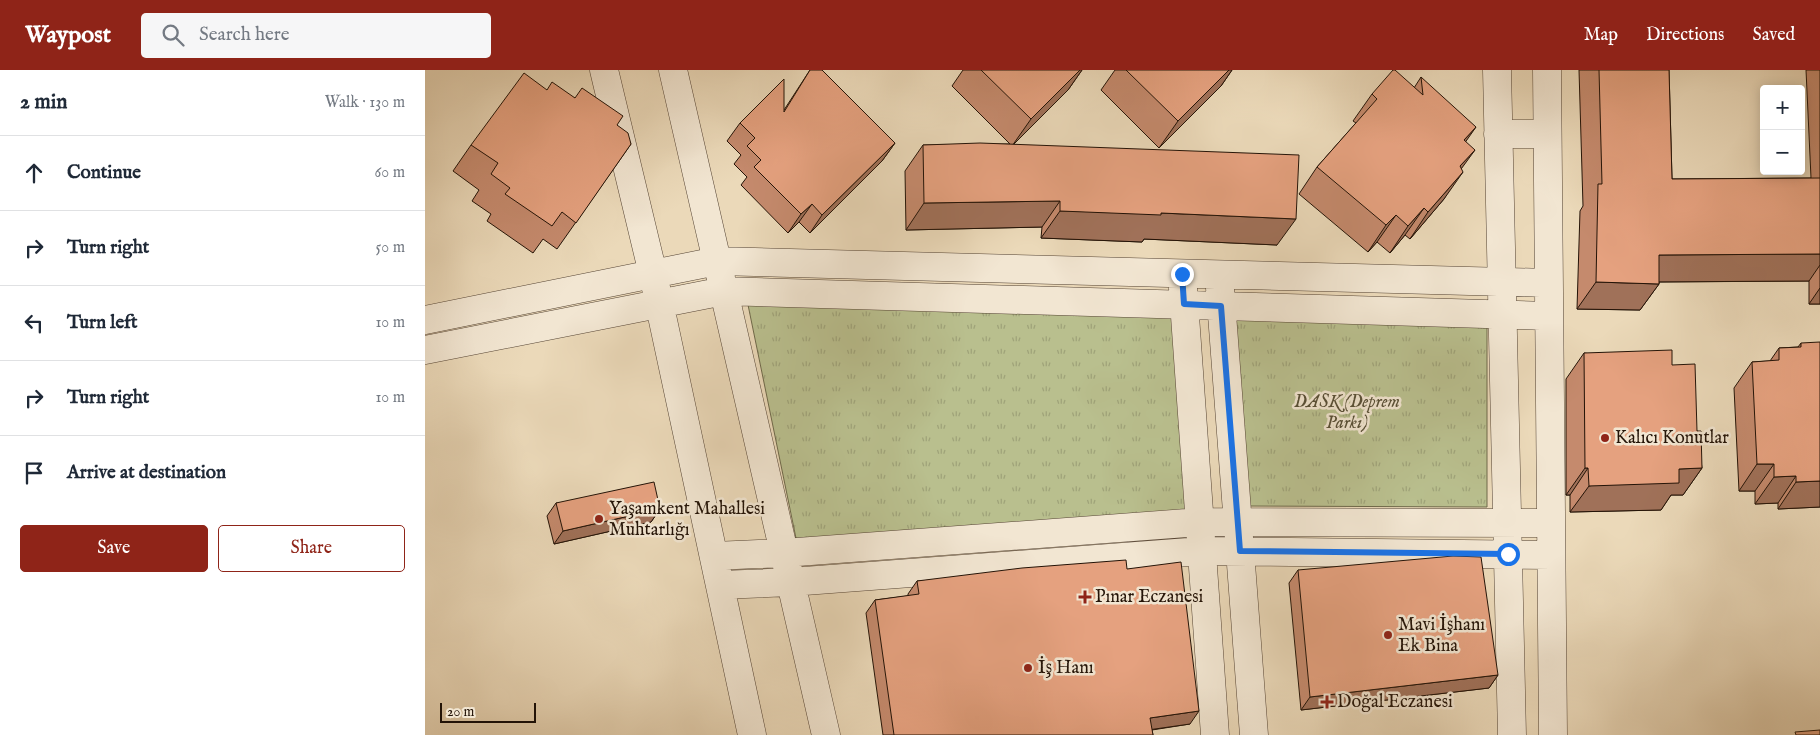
<!DOCTYPE html>
<html lang="en">
<head>
<meta charset="utf-8">
<style>
  body { margin:0; font-family:"IM FELL English",serif; background:#f6f6f7; color:#1f2937 }
  .controls { position:absolute; right:15px; top:15px; display:grid; overflow:hidden; border-radius:5px; box-shadow:0 2px 12px #0003 }
  .controls button { width:45px; height:45px; display:grid; place-items:center; padding:0; border:0; border-bottom:1px solid #e0e1e3; background:#fff; color:#1f2937; font:25px sans-serif }
  .scale { position:absolute; left:15px; bottom:12px; width:96px; box-sizing:border-box; padding-left:5px; border:2px solid #231307; border-top:0; font-size:14px; line-height:18px; white-space:nowrap; color:#231307; -webkit-text-stroke:4px #f2e6d2; paint-order:stroke }
  .stop { position:absolute; width:15px; height:15px; margin:-11px; border:4px solid #1a73e8; border-radius:50%; background:#fff }
  .stop.end { background:#1a73e8; border-color:#fff; box-shadow:0 1px 5px #0008 }
  .list { margin:0; padding:0; list-style:none }
  h2 { display:flex; justify-content:space-between; align-items:center; height:65px; margin:0; padding:0 20px; font-size:21px }
  h2 small { font-size:16px; font-weight:400; color:#747a83 }
  .list li { display:grid; grid-template-columns:32px 1fr auto; gap:15px; align-items:center; box-sizing:border-box; height:75px; padding:0 20px; border-top:1px solid #e0e1e3 }
  .list b { display:block; font-size:19px; white-space:nowrap }
  .list em { font-size:16px; font-style:normal; color:#747a83 }
  .actions { display:flex; gap:10px; padding:15px 20px }
  .actions a { flex:1; padding:11px 0; border:1px solid #8f2418; border-radius:5px; text-align:center; font-size:18px; color:#8f2418 }
  .actions .main { background:#8f2418; color:#fff }
  .icon { flex:none; width:28px; height:28px; fill:none; stroke:currentColor; stroke-width:2; stroke-linecap:round; stroke-linejoin:round }
  .map { position:relative; flex:none; width:1395px; height:665px; overflow:hidden }
  header { display:flex; align-items:center; gap:30px; box-sizing:border-box; height:70px; padding:0 25px; background:#8f2418; color:#fff }
  header strong { font-size:24px }
  nav { display:flex; gap:28px; margin-inline-start:auto; font-size:18px }
  .search { width:350px; height:45px; background:#f6f6f7; display:flex; align-items:center; gap:12px; box-sizing:border-box; padding:0 18px; border-radius:5px; color:#747a83; font-size:19px }
  main { display:flex }
  aside { flex:1; background:#fff }
  .map>svg:first-child { display:block }
  .park { fill:url(#park-tufts); stroke:#6e694a }
  .lines { fill:none; stroke-linecap:round; stroke-linejoin:round }
  .street-casing { stroke:#554434; stroke-width:29 }
  .street { stroke:#f2e6d2; stroke-width:28 }
  .wall { fill:#c58a6d; stroke:#231307 }
  .shaded-wall { fill:#a07159; stroke:#231307 }
  .building { fill:#e5a17f; stroke:#231307 }
  .route { stroke:#1a73e8; stroke-width:6 }
  .poi-dot { fill:#8f2418; stroke:#f2e6d2; stroke-width:2 }
  .labels { text-anchor:middle; dominant-baseline:central; stroke-width:5; stroke-linejoin:round; paint-order:stroke }
  .park-label { font-size:18px; font-style:italic; fill:#584f36; stroke:#f2e6d2 }
  .poi-label { font-size:18px; fill:#231307; stroke:#f2e6d2; text-anchor:start }
</style>
</head>
<body>
<header>
<strong>Waypost</strong>
<div class="search"><svg class="icon" aria-label="search" viewBox="0 0 24 24"><circle cx="10" cy="10" r="6"/><path d="M15 15l6 6"/></svg>Search here</div>
<nav><a>Map</a><a>Directions</a><a>Saved</a></nav>
</header>
<main>
<aside>
<h2>2 min<small>Walk · 130 m</small></h2>
<ul class="list">
<li><svg class="icon" aria-label="ahead" viewBox="0 0 24 24"><path d="M12 20V5M6 11l6-6 6 6"/></svg><div><b>Continue</b></div><em>60 m</em></li>
<li><svg class="icon" aria-label="right" viewBox="0 0 24 24"><path d="M7 20v-9h11M14 6l5 5-5 5"/></svg><div><b>Turn right</b></div><em>50 m</em></li>
<li><svg class="icon" aria-label="left" viewBox="0 0 24 24"><path d="M17 20v-9H6M10 6l-5 5 5 5"/></svg><div><b>Turn left</b></div><em>10 m</em></li>
<li><svg class="icon" aria-label="right" viewBox="0 0 24 24"><path d="M7 20v-9h11M14 6l5 5-5 5"/></svg><div><b>Turn right</b></div><em>10 m</em></li>
<li><svg class="icon" aria-label="arrive" viewBox="0 0 24 24"><path d="M6 21V4h12l-3 4 3 4H6"/></svg><div><b>Arrive at destination</b></div></li>
</ul>
<div class="actions"><a class="main">Save</a><a>Share</a></div>
</aside>
<div class="map">
<svg width="1395" height="665" viewBox="0 0 1395 665">
  <defs>
    <pattern id="park-tufts" width="24" height="20" patternUnits="userSpaceOnUse" patternTransform="scale(1.25)"><rect width="24" height="20" fill="#b9bf8e"/><path d="M3 7l-1-3M5 7V3M7 7l1-3M15 17l-1-3M17 17v-4M19 17l1-3" fill="none" stroke="#9fa379"/></pattern>
  </defs>
  <rect width="100%" height="100%" fill="#ebd9b9"/>
  <filter id="stains"><feTurbulence type="fractalNoise" baseFrequency=".004" numOctaves="4"/><feColorMatrix values="0 0 0 0 .2 0 0 0 0 .09 0 0 0 0 .02 0 0 0 .5 -.17"/></filter>
  <radialGradient id="worn" r=".72"><stop offset=".6" stop-color="#630" stop-opacity="0"/><stop offset="1" stop-color="#630" stop-opacity=".3"/></radialGradient>
  <path class="park" d="M 322,230 L 749,241 L 766,441 L 372,473 Z
    M 809,244 L 1062,255 L 1062,437 L 821,436 Z"/>
  <g class="lines">
    <defs>
      <path id="street" d="M 179,0 L 228,204 L 327,665
        M 248,0 L 401,665
        M 1072,0 L 1087,665
        M 1122,0 L 1128,665
        M 1073,64 L 1122,64
        M 758,218 L 790,665
        M 795,218 L 829,665
        M 0,250 L 292,191 L 1123,213
        M 0,280 L 299,221 L 1124,246
        M 289,486 L 359,483 L 775,452 L 1126,453
        M 295,515 L 366,512 L 777,481 L 1126,485"/>
    </defs>
    <use href="#street" class="street-casing"/>
    <use href="#street" class="street"/>
  </g>
  <path class="wall" d="M 385,0 L 397,0 L 470,73 L 457,91 L 385,163 L 374,152 L 363,163 L 316,115 L 322,107 L 309,94 L 316,85 L 302,71 L 315,53 L 359,40 Z
    M 538,0 L 657,0 L 643,20 L 589,74 L 852,175 L 719,169 L 717,172 L 616,168 L 617,157 L 481,160 L 480,101 L 498,75 L 585,74 L 527,16 Z
    M 690,0 L 807,0 L 796,16 L 734,78 L 676,20 Z
    M 1154,0 L 1244,0 L 1247,109 L 1386,108 L 1381,0 L 1395,0 L 1395,234 L 1384,234 L 1384,211 L 1234,212 L 1234,214 L 1215,240 L 1152,239 L 1155,141 L 1158,136 Z
    M 996,7 L 1040,72 L 1036,99 L 1019,129 L 985,169 L 980,165 L 965,183 L 952,172 L 943,182 L 874,124 L 892,97 L 931,53 L 928,51 L 947,24 L 989,18 Z
    M 122,20 L 150,28 L 192,55 L 206,74 L 132,179 L 118,169 L 108,183 L 62,151 L 66,144 L 47,131 L 54,120 L 28,101 L 46,75 Z
    M 1376,273 L 1395,437 L 1353,439 L 1353,433 L 1330,434 L 1330,421 L 1314,421 L 1309,318 L 1327,292 L 1345,291 L 1354,278 L 1373,277 Z
    M 1159,283 L 1247,295 L 1272,361 L 1277,398 L 1258,425 L 1246,425 L 1236,440 L 1145,442 L 1145,425 L 1141,425 L 1141,309 Z
    M 131,433 L 235,439 L 226,452 L 129,474 L 122,446 Z
    M 702,499 L 765,654 L 727,660 L 728,665 L 458,665 L 441,543 L 450,530 L 483,526 L 483,524 L 492,511 Z
    M 873,500 L 1073,605 L 1064,618 L 876,640 L 864,513 Z"/>
  <path class="shaded-wall" d="M 655,0 L 657,0 L 643,20 L 587,76 L 606,49 Z
    M 804,0 L 807,0 L 796,16 L 734,78 L 753,51 Z
    M 1051,57 L 1032,84 L 1039,70 Z
    M 470,73 L 457,91 L 385,163 L 397,145 Z
    M 1050,80 L 1031,106 L 1035,96 Z
    M 1038,102 L 1019,129 L 985,169 L 1003,142 Z
    M 635,131 L 617,157 L 481,160 L 499,133 Z
    M 387,134 L 374,152 L 363,163 L 376,144 Z
    M 999,138 L 980,165 L 965,183 L 983,156 Z
    M 635,141 L 736,143 L 871,149 L 852,175 L 719,169 L 717,172 L 616,168 Z
    M 971,145 L 952,172 L 943,182 L 961,155 Z
    M 1395,184 L 1395,195 L 1384,211 L 1216,212 L 1234,185 Z
    M 1171,212 L 1234,214 L 1215,240 L 1152,239 Z
    M 1395,218 L 1395,234 L 1384,234 Z
    M 1332,394 L 1349,394 L 1330,421 L 1314,421 Z
    M 1160,398 L 1163,398 L 1145,425 L 1141,425 Z
    M 1277,398 L 1258,425 L 1246,425 L 1236,440 L 1145,442 L 1164,416 L 1254,399 Z
    M 1371,406 L 1353,433 L 1330,434 L 1349,407 Z
    M 1395,411 L 1395,437 L 1353,439 L 1371,412 Z
    M 235,439 L 226,452 L 129,474 L 138,461 Z
    M 1073,605 L 1064,618 L 876,640 L 885,627 Z
    M 774,641 L 765,654 L 716,661 L 725,648 Z"/>
  <path class="building" d="M 385,0 L 397,0 L 470,73 L 397,145 L 387,134 L 376,144 L 329,97 L 336,90 L 322,76 L 330,68 L 315,53 L 359,9 L 359,42 Z
    M 556,0 L 655,0 L 606,49 Z
    M 701,0 L 804,0 L 753,51 Z
    M 968,0 L 970,0 L 998,25 L 996,7 L 1051,57 L 1039,70 L 1050,80 L 1035,96 L 1038,102 L 1003,142 L 999,138 L 983,156 L 971,145 L 961,155 L 892,97 L 952,29 L 947,24 Z
    M 1174,0 L 1244,0 L 1247,109 L 1395,108 L 1395,184 L 1234,185 L 1234,214 L 1171,212 L 1173,114 L 1177,114 Z
    M 99,3 L 122,20 L 127,12 L 150,28 L 157,18 L 198,46 L 192,55 L 203,63 L 206,74 L 151,153 L 137,142 L 127,156 L 80,124 L 85,118 L 66,104 L 73,93 L 46,75 Z
    M 555,73 L 874,85 L 871,149 L 736,143 L 736,145 L 635,141 L 635,131 L 499,133 L 498,75 Z
    M 1395,272 L 1395,411 L 1371,412 L 1371,406 L 1349,407 L 1349,394 L 1332,394 L 1327,292 L 1354,290 L 1354,278 L 1376,277 L 1376,273 Z
    M 1247,280 L 1247,295 L 1270,294 L 1272,361 L 1276,361 L 1277,398 L 1254,399 L 1254,413 L 1164,416 L 1163,398 L 1160,398 L 1159,283 Z
    M 229,412 L 235,439 L 138,461 L 131,433 Z
    M 1028,486 L 1056,487 L 1073,605 L 885,627 L 873,500 Z
    M 701,490 L 702,499 L 756,492 L 774,641 L 725,648 L 728,665 L 469,665 L 450,530 L 494,524 L 492,511 L 597,498 Z
    M 1395,660 L 1395,665 L 1371,665 L 1370,662 Z"/>
  <g class="lines">
    <path class="route" d="M 757,204 L 759,234 L 796,236 L 815,481 L 1083,484"/>
  </g>
  <g class="poi-dot">
    <circle cx="1180" cy="368" r="5"/>
    <circle cx="174" cy="449" r="5"/>
    <path d="M657.5 519.5h5v5h5v5h-5v5h-5v-5h-5v-5h5z"/>
    <circle cx="963" cy="565" r="5"/>
    <circle cx="603" cy="598" r="5"/>
    <path d="M899.5 624.5h5v5h5v5h-5v5h-5v-5h-5v-5h5z"/>
  </g>
  <g class="labels">
    <g class="park-label">
      <text x="922" y="332">DASK (Deprem<tspan x="922" dy="21">Parkı)</tspan></text>
    </g>
    <g class="poi-label">
      <text x="1190" y="368">Kalıcı Konutlar</text>
      <text x="184" y="439">Yaşamkent Mahallesi<tspan x="184" dy="21">Muhtarlığı</tspan></text>
      <text x="670" y="527">Pınar Eczanesi</text>
      <text x="973" y="555">Mavi İşhanı<tspan x="973" dy="21">Ek Bina</tspan></text>
      <text x="613" y="598">İş Hanı</text>
      <text x="912" y="632">Doğal Eczanesi</text>
    </g>
  </g>
  <rect width="100%" height="100%" filter="url(#stains)"/>
  <rect width="100%" height="100%" fill="url(#worn)"/>
</svg>
<div class="controls">
<button>+</button>
<button>−</button>
</div>
<div class="scale">20 m</div>
<div class="stop" style="left:1083px;top:484px"></div>
<div class="stop end" style="left:757px;top:204px"></div>
</div>
</main>
</body>
</html>
